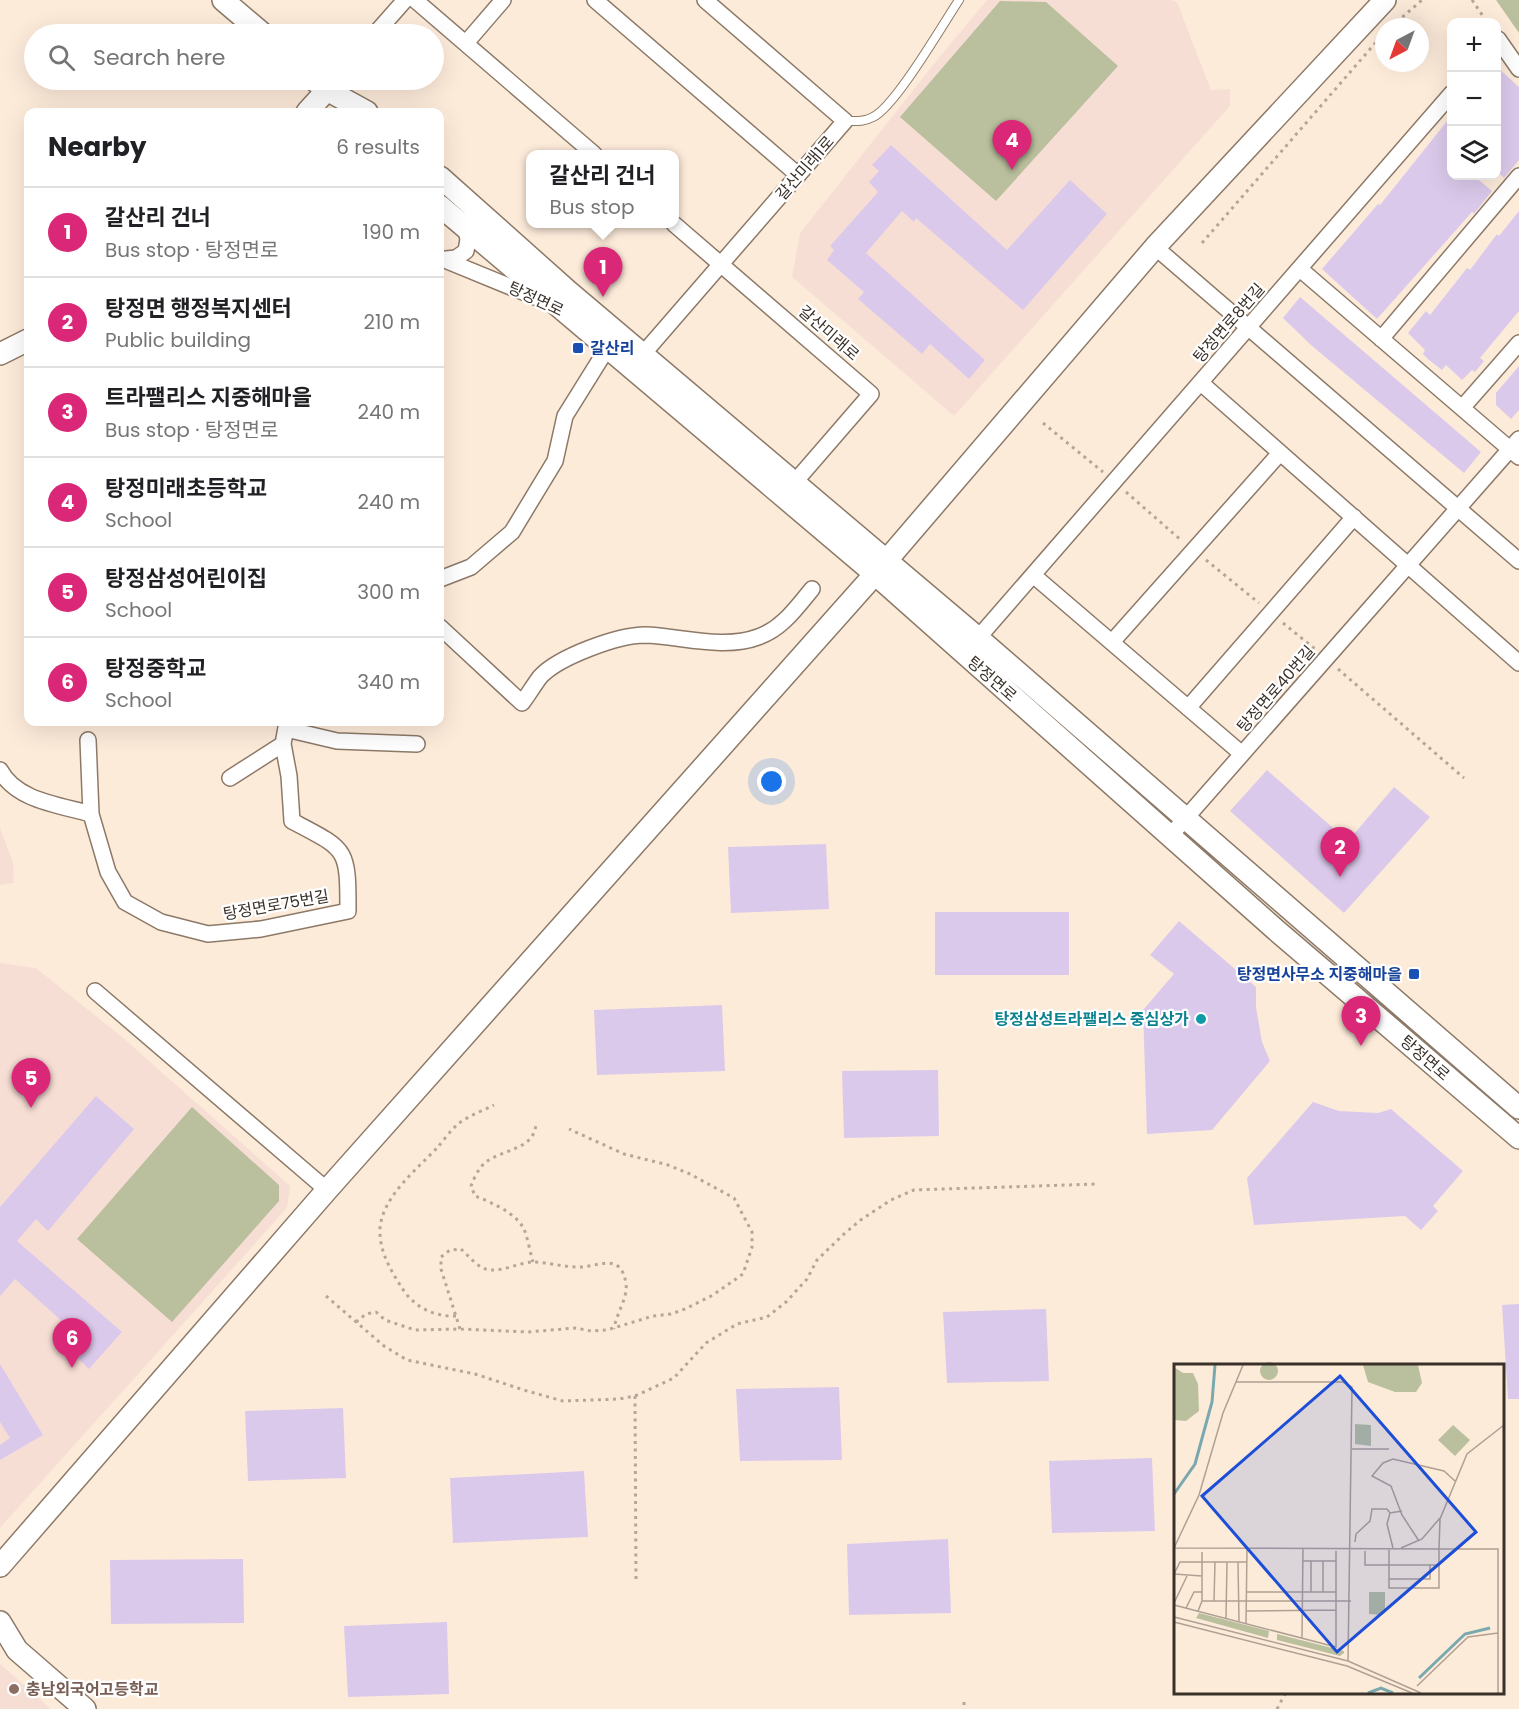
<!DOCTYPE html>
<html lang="en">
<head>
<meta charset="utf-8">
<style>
  body { margin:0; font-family:Poppins,"Noto Sans KR",sans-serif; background:#f2f2f2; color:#202124 }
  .controls { position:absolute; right:18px; top:18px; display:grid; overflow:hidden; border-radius:12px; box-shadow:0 6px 24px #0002 }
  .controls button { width:54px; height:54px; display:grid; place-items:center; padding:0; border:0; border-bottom:2px solid #e0e0e0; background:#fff; color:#202124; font:30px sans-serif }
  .compass { position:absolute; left:1375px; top:18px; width:54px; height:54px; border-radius:50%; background:#fff; box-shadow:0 6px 24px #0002; rotate:221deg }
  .you { position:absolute; left:772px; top:782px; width:21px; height:21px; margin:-15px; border:4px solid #fff; border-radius:50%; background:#1a73e8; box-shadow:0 0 0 9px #1a73e833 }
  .badge { display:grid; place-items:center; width:39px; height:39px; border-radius:50%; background:#db2777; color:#fff; font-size:20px; font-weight:700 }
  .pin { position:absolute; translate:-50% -50px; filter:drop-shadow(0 2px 3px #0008) }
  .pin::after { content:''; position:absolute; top:32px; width:21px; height:18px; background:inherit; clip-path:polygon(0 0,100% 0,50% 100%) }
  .popup { position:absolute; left:526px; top:150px; width:153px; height:78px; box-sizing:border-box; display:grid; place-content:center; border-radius:12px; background:#fff; filter:drop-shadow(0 2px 4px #0005); font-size:20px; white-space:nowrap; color:#757577 }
  .popup b { font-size:22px; color:#202124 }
  .popup::after { content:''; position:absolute; left:50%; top:100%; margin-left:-12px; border:12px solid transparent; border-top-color:#fff }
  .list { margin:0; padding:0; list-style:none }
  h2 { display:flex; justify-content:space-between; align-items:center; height:78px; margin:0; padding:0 24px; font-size:26px }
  h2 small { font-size:20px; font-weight:400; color:#757577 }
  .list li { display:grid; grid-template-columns:39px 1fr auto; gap:18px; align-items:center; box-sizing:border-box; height:90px; padding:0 24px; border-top:2px solid #e0e0e0 }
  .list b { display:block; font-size:22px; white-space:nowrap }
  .list p { margin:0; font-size:20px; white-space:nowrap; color:#757577 }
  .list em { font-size:20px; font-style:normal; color:#757577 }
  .icon { flex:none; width:33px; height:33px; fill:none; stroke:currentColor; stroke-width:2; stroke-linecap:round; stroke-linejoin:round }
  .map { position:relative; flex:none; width:1519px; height:1709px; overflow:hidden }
  .search { position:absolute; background:#fff; box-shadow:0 6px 24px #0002; left:24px; top:24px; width:420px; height:66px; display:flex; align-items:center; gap:15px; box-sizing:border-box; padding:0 21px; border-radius:33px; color:#757577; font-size:22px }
  .panel { position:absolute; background:#fff; box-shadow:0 6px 24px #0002; left:24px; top:108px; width:420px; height:618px; border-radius:12px }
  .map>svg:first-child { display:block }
  .education { fill:#f7ded5 }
  .green { fill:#babf9d }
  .building { fill:#dbc9eb }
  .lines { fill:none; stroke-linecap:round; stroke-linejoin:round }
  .lane-casing { stroke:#8d7967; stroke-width:10 }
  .street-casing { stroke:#8d7967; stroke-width:18 }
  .secondary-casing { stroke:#8d7967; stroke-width:24 }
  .path { stroke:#b5a698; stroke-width:3; stroke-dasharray:3 4.5; stroke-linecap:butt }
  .lane { stroke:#fff; stroke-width:8 }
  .street { stroke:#fff; stroke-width:15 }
  .secondary { stroke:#fff; stroke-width:21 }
  .transit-dot { fill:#1a4fb4; stroke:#fff; stroke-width:2 }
  .culture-dot { fill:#0f9aa8; stroke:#fff; stroke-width:2 }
  .education-dot { fill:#8d6e63; stroke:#fff; stroke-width:2 }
  .labels { text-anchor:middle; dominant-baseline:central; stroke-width:4.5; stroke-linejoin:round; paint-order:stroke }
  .street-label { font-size:16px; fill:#393028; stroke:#fff }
  .transit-label { font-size:16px; font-weight:bold; fill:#164399; stroke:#fff; text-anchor:start }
  .culture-label { font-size:16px; font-weight:bold; fill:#0d838f; stroke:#fff; text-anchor:end }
  .education-label { font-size:16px; font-weight:bold; fill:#785e54; stroke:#fff; text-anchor:start }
  .inset-river { fill:none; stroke:#7aa8af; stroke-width:3 }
  .inset-road { fill:none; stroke:#afa093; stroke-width:1.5 }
  .view { fill:#1d4ed8; fill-opacity:0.15; stroke:#1d4ed8; stroke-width:3 }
  .inset-edge { fill:none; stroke:#393028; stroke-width:3 }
</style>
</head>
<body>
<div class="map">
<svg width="1519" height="1709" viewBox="0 0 1519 1709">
  <rect width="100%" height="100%" fill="#fdebda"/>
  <path class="education" d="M 987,0 L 1170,0 L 1177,2 L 1211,90 L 1230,89 L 1230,106 L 954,416 L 792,277 L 800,233 L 941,55 Z
    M 0,828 L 13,862 L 14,883 L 0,885 Z
    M 0,963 L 36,968 L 122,1037 L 290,1186 L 287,1208 L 0,1528 Z
    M 0,1664 L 7,1670 L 51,1709 L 0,1709 Z"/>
  <path class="green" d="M 1497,0 L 1519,0 L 1519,33 L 1496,0 Z
    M 1000,1 L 1046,2 L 1118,66 L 996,201 L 900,117 Z
    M 192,1107 L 279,1185 L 279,1201 L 172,1322 L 77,1239 Z"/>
  <path class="building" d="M 1497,67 L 1519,87 L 1519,160 L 1504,178 L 1497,171 Z
    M 1452,115 L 1452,176 L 1474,176 L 1492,191 L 1474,214 L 1472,212 L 1377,319 L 1322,269 L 1378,204 L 1380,205 Z
    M 891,145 L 1007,250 L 1070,180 L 1107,214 L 1023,310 L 916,218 L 914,222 L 902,211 L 866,253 L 985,360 L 969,379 L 930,344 L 922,354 L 858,299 L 864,292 L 827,260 L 834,250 L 830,246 L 878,192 L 869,182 L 879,171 L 872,165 Z
    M 1519,211 L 1519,311 L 1480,358 L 1484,361 L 1475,372 L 1472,370 L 1462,380 L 1446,365 L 1442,370 L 1428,359 L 1423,354 L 1425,350 L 1408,333 L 1426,311 L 1430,315 L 1467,268 L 1470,270 L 1497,234 L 1499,236 Z
    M 1300,297 L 1481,452 L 1464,473 L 1311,345 L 1283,318 Z
    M 1519,366 L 1519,410 L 1511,419 L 1496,405 L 1496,393 Z
    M 1267,770 L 1348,841 L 1394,787 L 1430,817 L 1344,913 L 1230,811 Z
    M 826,844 L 829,909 L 731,913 L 728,847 Z
    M 935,912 L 1069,912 L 1069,975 L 935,975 Z
    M 1179,921 L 1256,987 L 1256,1007 L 1262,1042 L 1270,1061 L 1212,1130 L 1147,1134 L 1143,1010 L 1174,974 L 1150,955 Z
    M 722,1005 L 725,1071 L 597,1075 L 594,1010 Z
    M 938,1070 L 939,1136 L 844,1138 L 842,1071 Z
    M 96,1096 L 134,1129 L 48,1231 L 36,1219 L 17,1241 L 122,1332 L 89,1369 L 55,1336 L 65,1324 L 15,1279 L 0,1296 L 0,1207 Z
    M 1313,1102 L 1339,1111 L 1378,1113 L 1391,1109 L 1463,1171 L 1433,1206 L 1438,1211 L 1421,1230 L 1405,1216 L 1254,1225 L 1247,1178 Z
    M 1519,1304 L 1519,1399 L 1508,1399 L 1502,1305 Z
    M 1046,1309 L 1049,1381 L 947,1383 L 943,1312 Z
    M 0,1364 L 43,1435 L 0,1460 L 0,1445 L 10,1438 L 0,1422 Z
    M 839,1387 L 842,1460 L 740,1461 L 736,1389 Z
    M 343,1408 L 346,1478 L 248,1481 L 245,1411 Z
    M 1152,1458 L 1155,1531 L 1052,1533 L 1049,1461 Z
    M 584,1471 L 588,1537 L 453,1543 L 450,1478 Z
    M 948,1539 L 951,1613 L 849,1615 L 847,1544 Z
    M 243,1559 L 244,1623 L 111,1624 L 110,1560 Z
    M 447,1622 L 449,1694 L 348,1697 L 344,1626 Z"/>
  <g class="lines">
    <defs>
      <path id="lane" d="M 845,121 C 855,121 864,122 873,117 C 895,107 943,24 959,0"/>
      <path id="street" d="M 415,0 L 594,154
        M 595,0 L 798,175
        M 375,34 L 405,0
        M 1496,41 L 1498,39 L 1519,69
        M 466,43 L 503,0
        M 674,224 L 871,394 L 794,483
        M 1155,247 L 1519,561
        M 440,258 L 545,301
        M 446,259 L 456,258 L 466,251 L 468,239 L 465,227
        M 1300,269 L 1519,457
        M 1381,339 L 1519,176
        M 643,354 L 845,121 L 705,0
        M 1201,383 L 1519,663
        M 1462,408 L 1519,343
        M 1033,575 L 1242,754
        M 440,579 L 471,567 L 512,532 L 555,461 L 565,416 L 608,347
        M 440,627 L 522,703 C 528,695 534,685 540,677 C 558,657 618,635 645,635 C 680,636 724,650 758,637 C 782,629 797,607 812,589
        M 978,638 L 1452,93
        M 1112,642 L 1280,453
        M 1188,708 L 1354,517
        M 286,729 L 337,741 L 417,744
        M 88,740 L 91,814
        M 0,770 C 16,801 60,805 91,814 L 108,872 L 125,902 L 161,922 L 208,934 L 261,929 L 348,911 C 348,847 347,850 292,821 L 289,776 L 283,744 L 287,722
        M 230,778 L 283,744
        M 1170,836 L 1519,439
        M 95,991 L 327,1190"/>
      <path id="secondary" d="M 223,0 L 263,34
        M 314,80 L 327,90 L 367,112
        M 307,112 L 327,90
        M 440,177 L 569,292 L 978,638 L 1519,1108
        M 440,206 L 875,574 L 1276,930 L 1519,1138
        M 0,354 L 28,340
        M 0,1566 L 327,1190 L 875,574 L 1155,247 L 1385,0
        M 0,1622 L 17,1650 L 85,1709"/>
    </defs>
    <use href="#lane" class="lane-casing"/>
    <use href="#street" class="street-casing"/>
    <use href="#secondary" class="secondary-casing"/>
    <path class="path" d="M 1472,0 L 1487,22
      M 1391,27 L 1422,0
      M 1202,243 L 1384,33
      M 1043,423 L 1103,472
      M 1126,492 L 1182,541
      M 1206,560 L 1259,603
      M 1283,623 L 1315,649
      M 1338,669 L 1464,778
      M 533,1262 C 530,1252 528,1239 524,1229 C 516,1213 491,1202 475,1196 L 471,1186 C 474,1178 479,1167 486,1162 C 503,1149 534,1150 536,1124
      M 326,1296 L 384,1346 L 407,1360 L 475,1374 L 527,1391 L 563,1401 L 619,1399 L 635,1396 L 674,1378 L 706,1343 L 737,1324 L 767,1317 L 786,1302 L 807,1279 L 817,1260 L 845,1233 L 862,1219 L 891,1200 L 914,1190 L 1098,1184
      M 456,1316 C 434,1317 414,1307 402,1288 C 391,1271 379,1251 380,1229 C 382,1197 416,1170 437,1148 C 443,1141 450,1131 458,1124 C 468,1116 482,1111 494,1105
      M 356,1322 L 366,1314 L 376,1312 L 385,1320 L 415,1330 L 460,1329 L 528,1332 L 576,1328 L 591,1331 L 607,1330 L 653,1316 L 671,1314 L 685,1309 L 713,1295 L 743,1274 L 752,1247 L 752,1232 L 734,1198 L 690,1174 L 668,1165 L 624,1154 L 569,1129
      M 460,1329 L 441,1269 L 441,1257 L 450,1250 L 461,1249 C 469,1256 479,1270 491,1270 C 503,1271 519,1263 532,1262 C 547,1262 563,1267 578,1267 C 597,1268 621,1250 626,1284 C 628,1298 616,1314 614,1329
      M 635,1396 L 636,1581
      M 964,1702 L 964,1709
      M 1277,1709 L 1286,1692"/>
    <use href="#lane" class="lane"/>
    <use href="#street" class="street"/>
    <use href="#secondary" class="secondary"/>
  </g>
  <g class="transit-dot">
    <rect x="572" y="342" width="12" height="12" rx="3"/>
    <rect x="1408" y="968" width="12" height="12" rx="3"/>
  </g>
  <circle class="culture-dot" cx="1201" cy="1019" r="6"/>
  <circle class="education-dot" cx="14" cy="1689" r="6"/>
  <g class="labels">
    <g class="street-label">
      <text transform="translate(805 168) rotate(-49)">갈산미래1로</text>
      <text transform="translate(536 299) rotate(25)">탕정면로</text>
      <text transform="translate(1229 323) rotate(-49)">탕정면로8번길</text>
      <text transform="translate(829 333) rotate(41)">갈산미래로</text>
      <text transform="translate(992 679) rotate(41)">탕정면로</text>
      <text transform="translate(1276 689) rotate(-49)">탕정면로40번길</text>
      <text transform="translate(276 905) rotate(-10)">탕정면로75번길</text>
      <text transform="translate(1425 1058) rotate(41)">탕정면로</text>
    </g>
    <g class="transit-label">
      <text x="590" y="348">갈산리</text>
      <text x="1402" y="974" text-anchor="end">탕정면사무소 지중해마을</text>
    </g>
    <g class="culture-label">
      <text x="1189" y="1019">탕정삼성트라팰리스 중심상가</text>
    </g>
    <g class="education-label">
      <text x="26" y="1689">충남외국어고등학교</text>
    </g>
  </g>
  <g transform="translate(1174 1364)">
    <rect width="330" height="330" fill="#fdebda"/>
    <path d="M86 7a9 9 0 1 1 18 0a9 9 0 1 1-18 0ZM 189,1 L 244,1 L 248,19 L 242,28 L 221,28 L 194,18 ZM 0,3 L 9,9 L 19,9 L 24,20 L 25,47 L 12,57 L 0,56 ZM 181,60 L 197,61 L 197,82 L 181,80 ZM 279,61 L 296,76 L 281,92 L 264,76 ZM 195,228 L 211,228 L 211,247 L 206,251 L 195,250 ZM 25,249 L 95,267 L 94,274 L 22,254 ZM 103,270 L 170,287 L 170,289 L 166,292 L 103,276 Z" fill="#babf9d"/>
    <path class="inset-river" d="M 0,130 L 21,100 L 38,38 L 41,1M 245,314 L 291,270 L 316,264M 194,329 L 207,324 L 219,329"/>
    <path class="inset-road" d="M 62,18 L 169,18 L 178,23 L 174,297M 178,85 L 215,85M 216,149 L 213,160 L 219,184M 245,177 L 228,151 L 217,122 L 198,112 L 209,99 L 219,95 L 270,107 L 281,117M 181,178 L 182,170 L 196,157 L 198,145 L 213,145 L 216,149 L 228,147M 0,184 L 265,185M 0,184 L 25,131 L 49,49 L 69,1M 227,184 L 248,175 L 266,154M 265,185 L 266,155 L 293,90 L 330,61M 215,186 L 215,224 L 265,224 L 265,185 L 324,185 L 324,329M 191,187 L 191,201 L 265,201M 129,197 L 162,197M 137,197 L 137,228M 64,198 L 65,258M 0,210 L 6,198 L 72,198M 0,210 L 28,212M 215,215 L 256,215 L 256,201M 72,228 L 162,228M 149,228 L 149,197M 28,237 L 177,237M 40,237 L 41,198M 0,239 L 13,212M 0,241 L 162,283 L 162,187M 12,244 L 20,228 L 28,228M 24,247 L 28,237 L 28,188M 72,247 L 162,246M 0,253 L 174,297 L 247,329M 52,254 L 53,198M 0,258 L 173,302 L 238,329M 72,260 L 73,184M 128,274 L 129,184M 243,322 L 294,273 L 324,269"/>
    <path class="view" d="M 166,12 L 302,168 L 163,288 L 28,132 Z"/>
    <rect width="330" height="330" class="inset-edge"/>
  </g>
</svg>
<div class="controls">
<button>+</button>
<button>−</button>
<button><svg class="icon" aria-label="layers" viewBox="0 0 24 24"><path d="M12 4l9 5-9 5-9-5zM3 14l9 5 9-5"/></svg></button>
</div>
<svg class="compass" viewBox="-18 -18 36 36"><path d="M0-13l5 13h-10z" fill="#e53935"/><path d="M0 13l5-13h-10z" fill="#757577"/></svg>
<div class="you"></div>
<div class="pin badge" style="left:603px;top:297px">1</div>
<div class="popup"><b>갈산리 건너</b>Bus stop</div>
<div class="pin badge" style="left:1340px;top:877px">2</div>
<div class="pin badge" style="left:1361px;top:1046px">3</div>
<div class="pin badge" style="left:1012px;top:170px">4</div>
<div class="pin badge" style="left:31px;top:1108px">5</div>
<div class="pin badge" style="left:72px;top:1368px">6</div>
<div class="search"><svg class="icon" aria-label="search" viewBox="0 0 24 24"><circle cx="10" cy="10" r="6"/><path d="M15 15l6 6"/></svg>Search here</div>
<section class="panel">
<h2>Nearby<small>6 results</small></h2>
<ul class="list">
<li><span class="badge">1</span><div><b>갈산리 건너</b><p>Bus stop · 탕정면로</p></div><em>190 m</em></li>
<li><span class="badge">2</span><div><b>탕정면 행정복지센터</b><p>Public building</p></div><em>210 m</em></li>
<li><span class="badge">3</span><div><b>트라팰리스 지중해마을</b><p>Bus stop · 탕정면로</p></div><em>240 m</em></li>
<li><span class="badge">4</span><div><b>탕정미래초등학교</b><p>School</p></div><em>240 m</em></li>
<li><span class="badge">5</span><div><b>탕정삼성어린이집</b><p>School</p></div><em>300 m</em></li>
<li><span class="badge">6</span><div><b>탕정중학교</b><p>School</p></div><em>340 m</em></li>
</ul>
</section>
</div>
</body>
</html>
